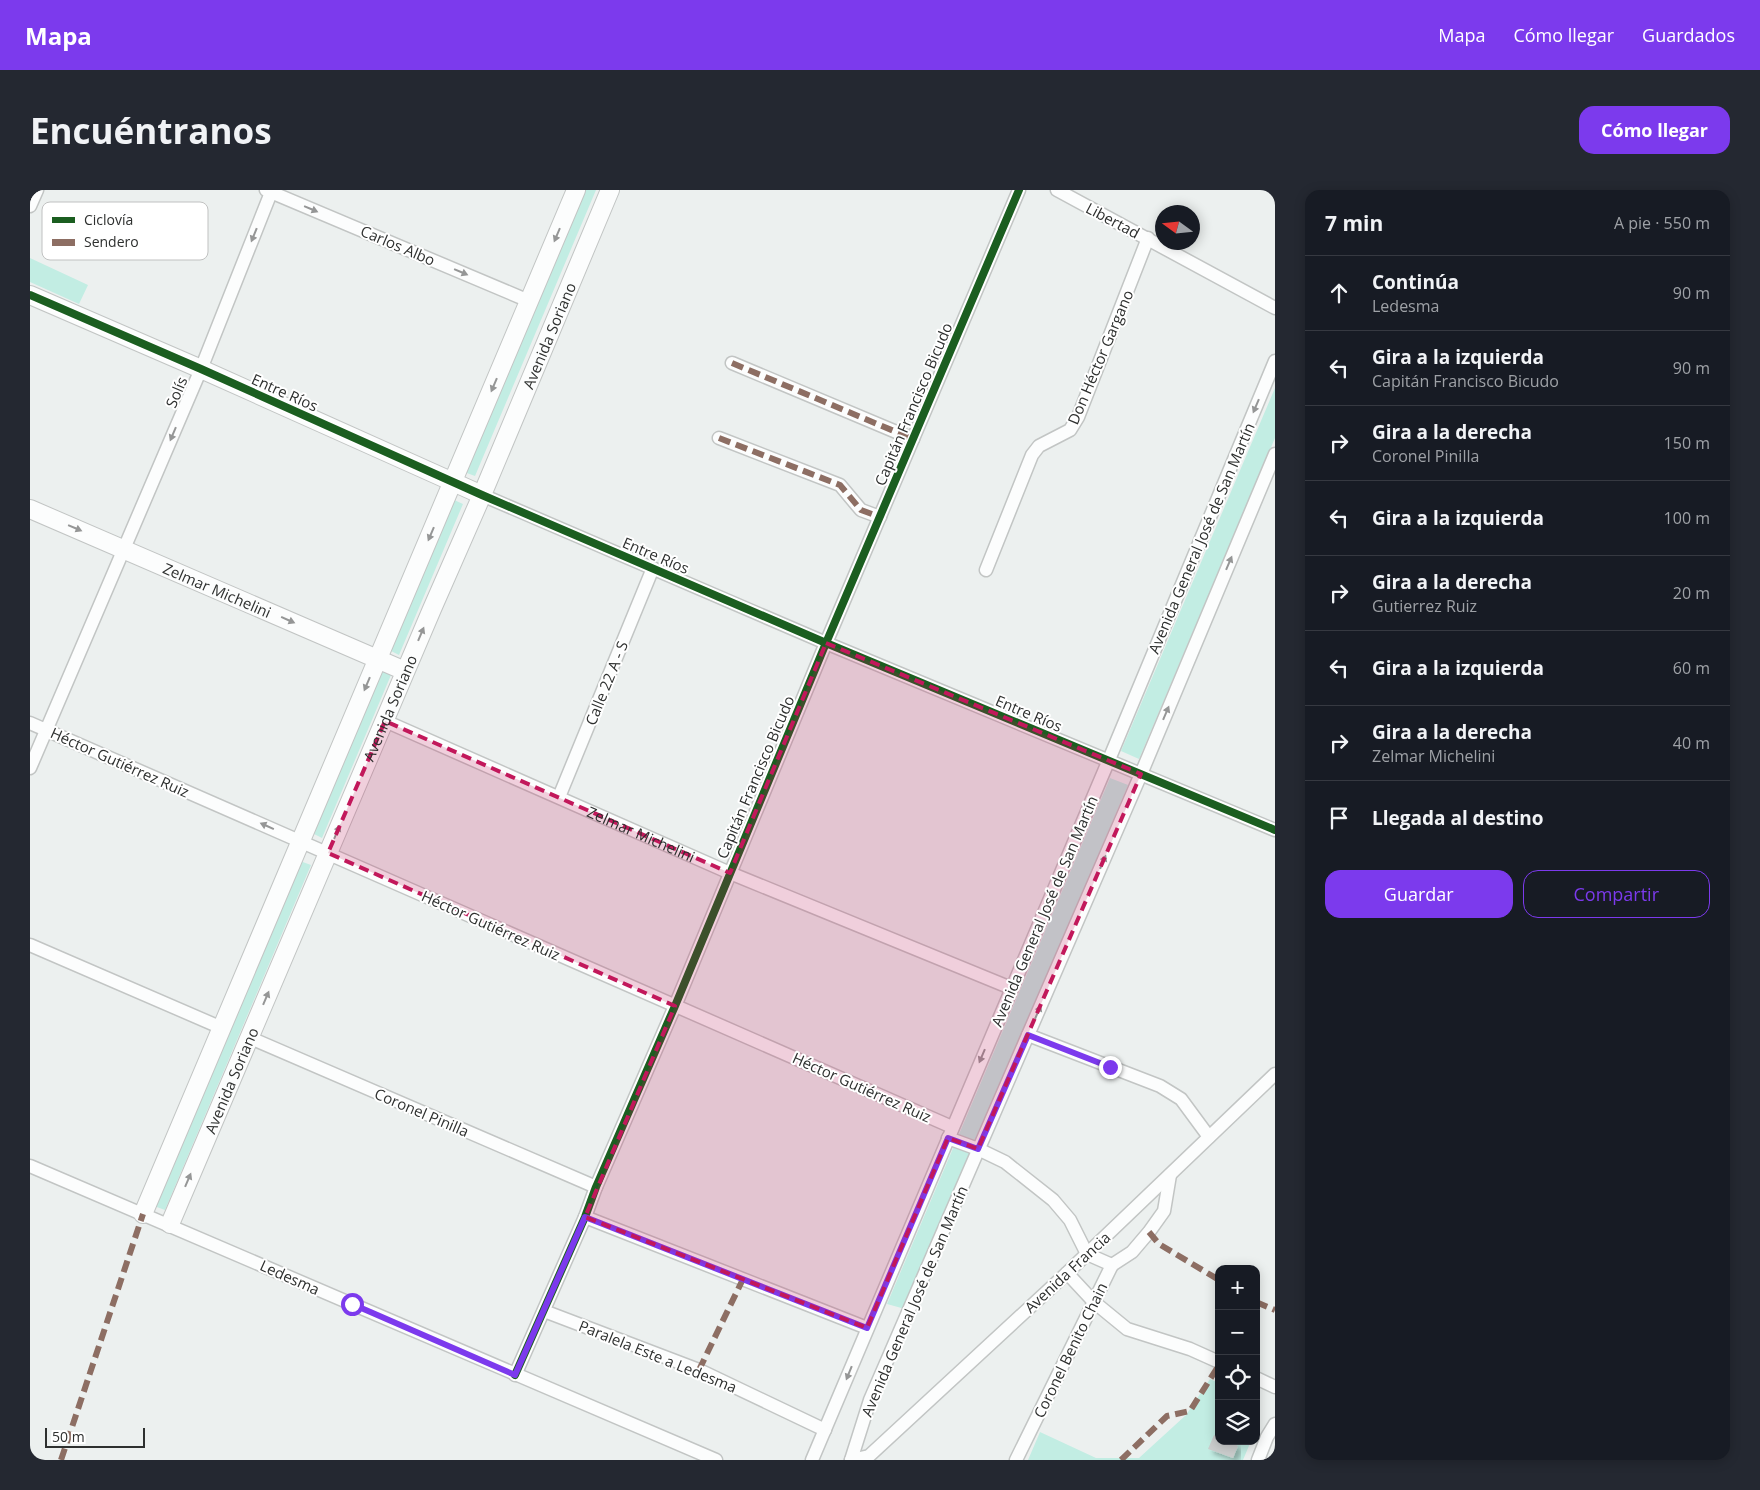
<!DOCTYPE html>
<html lang="es">
<head>
<meta charset="utf-8">
<style>
  body { margin:0; font-family:"Open Sans",sans-serif; background:#242831; color:#f1f3f6 }
  .controls { position:absolute; right:15px; bottom:15px; display:grid; overflow:hidden; border-radius:10px; box-shadow:0 2px 12px #0003 }
  .controls button { width:45px; height:45px; display:grid; place-items:center; padding:0; border:0; border-bottom:1px solid #363941; background:#171b24; color:#f1f3f6; font:25px sans-serif }
  .compass { position:absolute; left:1125px; top:15px; width:45px; height:45px; border-radius:50%; background:#171b24; box-shadow:0 2px 12px #0003; rotate:285deg }
  .scale { position:absolute; left:15px; bottom:12px; width:100px; box-sizing:border-box; padding-left:5px; border:2px solid #2e302f; border-top:0; font-size:14px; line-height:18px; white-space:nowrap; color:#2e302f; -webkit-text-stroke:4px #fff; paint-order:stroke }
  .stop { position:absolute; width:15px; height:15px; margin:-11px; border:4px solid #7c3aed; border-radius:50%; background:#fff }
  .stop.end { background:#7c3aed; border-color:#fff; box-shadow:0 1px 5px #0008 }
  .list { margin:0; padding:0; list-style:none }
  h2 { display:flex; justify-content:space-between; align-items:center; height:65px; margin:0; padding:0 20px; font-size:21px }
  h2 small { font-size:16px; font-weight:400; color:#9ea1a6 }
  .list li { display:grid; grid-template-columns:32px 1fr auto; gap:15px; align-items:center; box-sizing:border-box; height:75px; padding:0 20px; border-top:1px solid #363941 }
  .list b { display:block; font-size:19px; white-space:nowrap }
  .list p { margin:0; font-size:16px; white-space:nowrap; color:#9ea1a6 }
  .list em { font-size:16px; font-style:normal; color:#9ea1a6 }
  .actions { display:flex; gap:10px; padding:15px 20px }
  .actions a { flex:1; padding:11px 0; border:1px solid #7c3aed; border-radius:15px; text-align:center; font-size:18px; color:#7c3aed }
  .actions .main { background:#7c3aed; color:#fff }
  .icon { flex:none; width:28px; height:28px; fill:none; stroke:currentColor; stroke-width:2; stroke-linecap:round; stroke-linejoin:round }
  .map { position:relative; flex:none; width:1245px; height:1270px; overflow:hidden; border-radius:15px }
  header { display:flex; align-items:center; gap:30px; box-sizing:border-box; height:70px; padding:0 25px; background:#7c3aed; color:#fff }
  header strong { font-size:24px }
  nav { display:flex; gap:28px; margin-inline-start:auto; font-size:18px }
  .intro { display:flex; align-items:center; justify-content:space-between; box-sizing:border-box; height:120px; padding:0 30px }
  h1 { margin:0; font-size:35px }
  .button { padding:12px 22px; border-radius:15px; background:#7c3aed; color:#fff; font-size:18px; font-weight:700 }
  main { display:flex; gap:30px; padding:0 30px }
  aside { flex:1; background:#171b24; border-radius:15px; box-shadow:0 2px 12px #0003 }
  .map>svg:first-child { display:block }
  .green { fill:#c2ede3 }
  .building { fill:#cbcdcd; filter:url(#shadow) }
  .lines { fill:none; stroke-linecap:round; stroke-linejoin:round }
  .street-casing { stroke:#c2c5c4; stroke-width:15 }
  .secondary-casing { stroke:#c2c5c4; stroke-width:20 }
  .street { stroke:#fcfdfd; stroke-width:12 }
  .secondary { stroke:#fcfdfd; stroke-width:18 }
  .quiet { stroke:#8d6e63; stroke-width:6; stroke-dasharray:12 6; stroke-linecap:butt }
  .cycleway-casing { stroke:#fff; stroke-width:11 }
  .cycleway { stroke:#1b5e20; stroke-width:8 }
  .oneway { fill:#959696 }
  .route { stroke:#7c3aed; stroke-width:6 }
  .marked { fill:#c2185b; fill-opacity:0.2; stroke:#c2185b; stroke-width:4; stroke-dasharray:10 6; stroke-linejoin:round }
  .labels { text-anchor:middle; dominant-baseline:central; stroke-width:4; stroke-linejoin:round; paint-order:stroke }
  .street-label { font-size:15px; fill:#2e302f; stroke:#fff }
  .key { fill:#fff; stroke:#c0c1c1; stroke-width:1 }
  .key-label { font-size:14px; fill:#2e302f }
</style>
</head>
<body>
<header>
<strong>Mapa</strong>
<nav><a>Mapa</a><a>Cómo llegar</a><a>Guardados</a></nav>
</header>
<div class="intro"><h1>Encuéntranos</h1><a class="button">Cómo llegar</a></div>
<main>
<div class="map">
<svg width="1245" height="1270" viewBox="0 0 1245 1270">
  <defs>
    <filter id="shadow"><feDropShadow dx="4.5" dy="4.5" stdDeviation="2.5" flood-color="#0004"/></filter>
  </defs>
  <rect width="100%" height="100%" fill="#ecf0ef"/>
  <path class="green" d="M 553,0 L 566,0 L 445,286 L 434,282 Z
    M 0,68 L 58,95 L 49,114 L 0,92 Z
    M 1245,198 L 1245,248 L 1109,569 L 1091,561 Z
    M 422,309 L 433,314 L 369,465 L 359,460 Z
    M 350,480 L 361,485 L 292,648 L 282,643 Z
    M 1080,588 L 1098,595 L 875,1119 L 857,1114 Z
    M 270,671 L 281,675 L 135,1020 L 124,1016 Z
    M 1180,1189 L 1189,1193 L 1189,1251 L 1221,1251 L 1213,1270 L 998,1270 L 1010,1242 L 1066,1268 L 1109,1268 L 1156,1225 Z"/>
  <path class="building" d="M 1184,1245 L 1189,1247 L 1189,1251 L 1199,1251 L 1208,1256 L 1203,1268 L 1178,1259 Z"/>
  <g class="lines">
    <defs>
      <g id="street">
        <path d="M 236,0 L 499,111"/>
        <path d="M 1027,0 L 1245,118"/>
        <path d="M 0,16 L 7,0"/>
        <path d="M 702,173 L 883,249"/>
        <path d="M 689,248 L 810,295 L 831,320 L 850,327"/>
        <path d="M 452,305 L 796,453 L 1245,640"/>
        <path d="M 956,380 L 1002,265 L 1009,256 L 1040,240 L 1048,227 L 1118,48"/>
        <path id="s1" d="M 355,531 L 700,683 L 981,798"/>
        <path d="M 0,533 L 922,937"/>
        <path d="M 0,578 L 171,179 L 242,0"/>
        <path d="M 529,607 L 623,378"/>
        <path d="M 0,755 L 192,838"/>
        <path d="M 998,845 L 1130,896 L 1151,909 L 1179,947"/>
        <path d="M 218,847 L 566,997"/>
        <path d="M 918,948 L 948,959 L 975,972 L 1023,1010 L 1040,1030 L 1057,1064 L 1082,1075 L 986,1270"/>
        <path d="M 0,976 L 686,1270"/>
        <path d="M 555,1027 L 837,1138"/>
        <path d="M 1082,1075 L 1102,1062 L 1119,1042 L 1134,1021 L 1140,985"/>
        <path d="M 1037,1083 L 1064,1112 L 1097,1139 L 1160,1159 L 1189,1172"/>
        <path d="M 514,1121 L 669,1180 L 795,1240"/>
        <path d="M 485,1185 L 555,1027 L 566,997 L 645,816 L 796,453 L 989,0"/>
        <path d="M 1226,1188 L 1245,1197"/>
        <path d="M 782,1270 L 1078,572 L 1245,171"/>
        <path d="M 821,1270 L 840,1210 L 1111,584 L 1245,264"/>
        <path d="M 821,1270 L 839,1266 L 1037,1083 L 1245,884"/>
        <path d="M 1228,1270 L 1237,1247 L 1245,1234"/>
      </g>
      <g id="secondary">
        <path d="M 0,105 L 171,179 L 452,305"/>
        <path id="s2" d="M 0,319 L 375,481"/>
        <path d="M 113,1024 L 546,0"/>
        <path id="s3" d="M 140,1034 L 402,419 L 452,305 L 580,0"/>
      </g>
    </defs>
    <use href="#street" class="street-casing"/>
    <use href="#secondary" class="secondary-casing"/>
    <use href="#street" class="street"/>
    <use href="#secondary" class="secondary"/>
    <path class="quiet" d="M 702,173 L 883,249
      M 689,248 L 810,295 L 831,320 L 850,327
      M 1119,1042 L 1129,1054 L 1189,1090
      M 1226,1112 L 1245,1120
      M 669,1180 L 713,1089
      M 31,1270 L 113,1024
      M 1091,1270 L 1137,1226 L 1160,1221 L 1189,1175"/>
    <defs>
      <path id="cycleway" d="M 0,105 L 171,179 L 452,305 L 796,453 L 1245,640
        M 485,1185 L 555,1027 L 566,997 L 645,816 L 796,453 L 989,0"/>
    </defs>
    <use href="#cycleway" class="cycleway-casing"/>
    <use href="#cycleway" class="cycleway"/>
  </g>
  <defs><path id="oneway-solid" d="M-6-.8H1V-3.2L6.5 0L1 3.2V.8H-6Z" transform="scale(1.25)"/></defs>
  <g class="oneway">
    <use href="#oneway-solid" transform="translate(281 19) rotate(23)"/>
    <use href="#oneway-solid" transform="translate(224 45) rotate(112)"/>
    <use href="#oneway-solid" transform="translate(527 45) rotate(113)"/>
    <use href="#oneway-solid" transform="translate(431 82) rotate(23)"/>
    <use href="#oneway-solid" transform="translate(464 195) rotate(113)"/>
    <use href="#oneway-solid" transform="translate(1226 216) rotate(113)"/>
    <use href="#oneway-solid" transform="translate(143 244) rotate(113)"/>
    <use href="#oneway-solid" transform="translate(45 338) rotate(23)"/>
    <use href="#oneway-solid" transform="translate(401 344) rotate(113)"/>
    <use href="#oneway-solid" transform="translate(1199 373) rotate(-67)"/>
    <use href="#oneway-solid" transform="translate(258 430) rotate(24)"/>
    <use href="#oneway-solid" transform="translate(391 444) rotate(-67)"/>
    <use href="#oneway-solid" transform="translate(337 494) rotate(113)"/>
    <use href="#oneway-solid" transform="translate(1136 523) rotate(-67)"/>
    <use href="#oneway-solid" transform="translate(237 636) rotate(-156)"/>
    <use href="#oneway-solid" transform="translate(307 642) rotate(-67)"/>
    <use href="#oneway-solid" transform="translate(1073 672) rotate(-67)"/>
    <use href="#oneway-solid" transform="translate(236 808) rotate(-67)"/>
    <use href="#oneway-solid" transform="translate(1008 822) rotate(-67)"/>
    <use href="#oneway-solid" transform="translate(952 866) rotate(113)"/>
    <use href="#oneway-solid" transform="translate(158 990) rotate(-67)"/>
    <use href="#oneway-solid" transform="translate(819 1183) rotate(112)"/>
  </g>
  <g class="lines">
    <path class="route" d="M 322,1114 L 485,1185 L 555,1027 L 837,1138 L 918,948 L 948,959 L 998,845 L 1080,877"/>
  </g>
  <path class="marked" d="M 796,453 L 1111,584 L 948,959 L 918,948 L 837,1138 L 555,1027 L 645,816 L 298,663 L 355,531 L 700,683 Z"/>
  <g class="labels">
    <g class="street-label">
      <text transform="translate(1083 30) rotate(28)">Libertad</text>
      <text transform="translate(368 55) rotate(23)">Carlos Albo</text>
      <text stroke="none"><textPath href="#s3" startOffset="966">Avenida Soriano</textPath></text>
      <text transform="translate(1070 167) rotate(-67)">Don Héctor Gargano</text>
      <text transform="translate(146 202) rotate(-67)">Solís</text>
      <text transform="translate(255 202) rotate(24)">Entre Ríos</text>
      <text transform="translate(883 214) rotate(-67)">Capitán Francisco Bicudo</text>
      <text transform="translate(1171 348) rotate(-67)">Avenida General José de San Martín</text>
      <text transform="translate(626 365) rotate(23)">Entre Ríos</text>
      <text stroke="none"><textPath href="#s2" startOffset="204">Zelmar Michelini</textPath></text>
      <text transform="translate(576 493) rotate(-68)">Calle 22 A - S</text>
      <text stroke="none"><textPath href="#s3" startOffset="561">Avenida Soriano</textPath></text>
      <text transform="translate(999 523) rotate(23)">Entre Ríos</text>
      <text transform="translate(90 572) rotate(24)">Héctor Gutiérrez Ruiz</text>
      <text transform="translate(725 587) rotate(-67)">Capitán Francisco Bicudo</text>
      <text stroke="none"><textPath href="#s1" startOffset="280">Zelmar Michelini</textPath></text>
      <text transform="translate(1014 721) rotate(-67)">Avenida General José de San Martín</text>
      <text transform="translate(461 735) rotate(24)">Héctor Gutiérrez Ruiz</text>
      <text stroke="none"><textPath href="#s3" startOffset="156">Avenida Soriano</textPath></text>
      <text transform="translate(832 897) rotate(24)">Héctor Gutiérrez Ruiz</text>
      <text transform="translate(392 922) rotate(23)">Coronel Pinilla</text>
      <text transform="translate(1037 1082) rotate(-43)">Avenida Francia</text>
      <text transform="translate(260 1087) rotate(24)">Ledesma</text>
      <text transform="translate(884 1111) rotate(-67)">Avenida General José de San Martín</text>
      <text transform="translate(1040 1160) rotate(-64)">Coronel Benito Chain</text>
      <text transform="translate(628 1166) rotate(22)">Paralela Este a Ledesma</text>
    </g>
  </g>
  <rect x="12" y="12" width="166" height="58" rx="8" class="key"/>
  <rect x="22" y="27" width="23" height="6" fill="#1b5e20"/>
  <rect x="22" y="49" width="23" height="7" fill="#8d6e63"/>
  <g class="key-label">
    <text x="54" y="35">Ciclovía</text>
    <text x="54" y="57">Sendero</text>
  </g>
</svg>
<div class="controls">
<button>+</button>
<button>−</button>
<button><svg class="icon" aria-label="locate" viewBox="0 0 24 24"><circle cx="12" cy="12" r="6"/><path d="M12 2v4M12 18v4M2 12h4M18 12h4"/></svg></button>
<button><svg class="icon" aria-label="layers" viewBox="0 0 24 24"><path d="M12 4l9 5-9 5-9-5zM3 14l9 5 9-5"/></svg></button>
</div>
<svg class="compass" viewBox="-18 -18 36 36"><path d="M0-13l5 13h-10z" fill="#e53935"/><path d="M0 13l5-13h-10z" fill="#9ea1a6"/></svg>
<div class="scale">50 m</div>
<div class="stop" style="left:322px;top:1114px"></div>
<div class="stop end" style="left:1080px;top:877px"></div>
</div>
<aside>
<h2>7 min<small>A pie · 550 m</small></h2>
<ul class="list">
<li><svg class="icon" aria-label="ahead" viewBox="0 0 24 24"><path d="M12 20V5M6 11l6-6 6 6"/></svg><div><b>Continúa</b><p>Ledesma</p></div><em>90 m</em></li>
<li><svg class="icon" aria-label="left" viewBox="0 0 24 24"><path d="M17 20v-9H6M10 6l-5 5 5 5"/></svg><div><b>Gira a la izquierda</b><p>Capitán Francisco Bicudo</p></div><em>90 m</em></li>
<li><svg class="icon" aria-label="right" viewBox="0 0 24 24"><path d="M7 20v-9h11M14 6l5 5-5 5"/></svg><div><b>Gira a la derecha</b><p>Coronel Pinilla</p></div><em>150 m</em></li>
<li><svg class="icon" aria-label="left" viewBox="0 0 24 24"><path d="M17 20v-9H6M10 6l-5 5 5 5"/></svg><div><b>Gira a la izquierda</b></div><em>100 m</em></li>
<li><svg class="icon" aria-label="right" viewBox="0 0 24 24"><path d="M7 20v-9h11M14 6l5 5-5 5"/></svg><div><b>Gira a la derecha</b><p>Gutierrez Ruiz</p></div><em>20 m</em></li>
<li><svg class="icon" aria-label="left" viewBox="0 0 24 24"><path d="M17 20v-9H6M10 6l-5 5 5 5"/></svg><div><b>Gira a la izquierda</b></div><em>60 m</em></li>
<li><svg class="icon" aria-label="right" viewBox="0 0 24 24"><path d="M7 20v-9h11M14 6l5 5-5 5"/></svg><div><b>Gira a la derecha</b><p>Zelmar Michelini</p></div><em>40 m</em></li>
<li><svg class="icon" aria-label="arrive" viewBox="0 0 24 24"><path d="M6 21V4h12l-3 4 3 4H6"/></svg><div><b>Llegada al destino</b></div></li>
</ul>
<div class="actions"><a class="main">Guardar</a><a>Compartir</a></div>
</aside>
</main>
</body>
</html>
